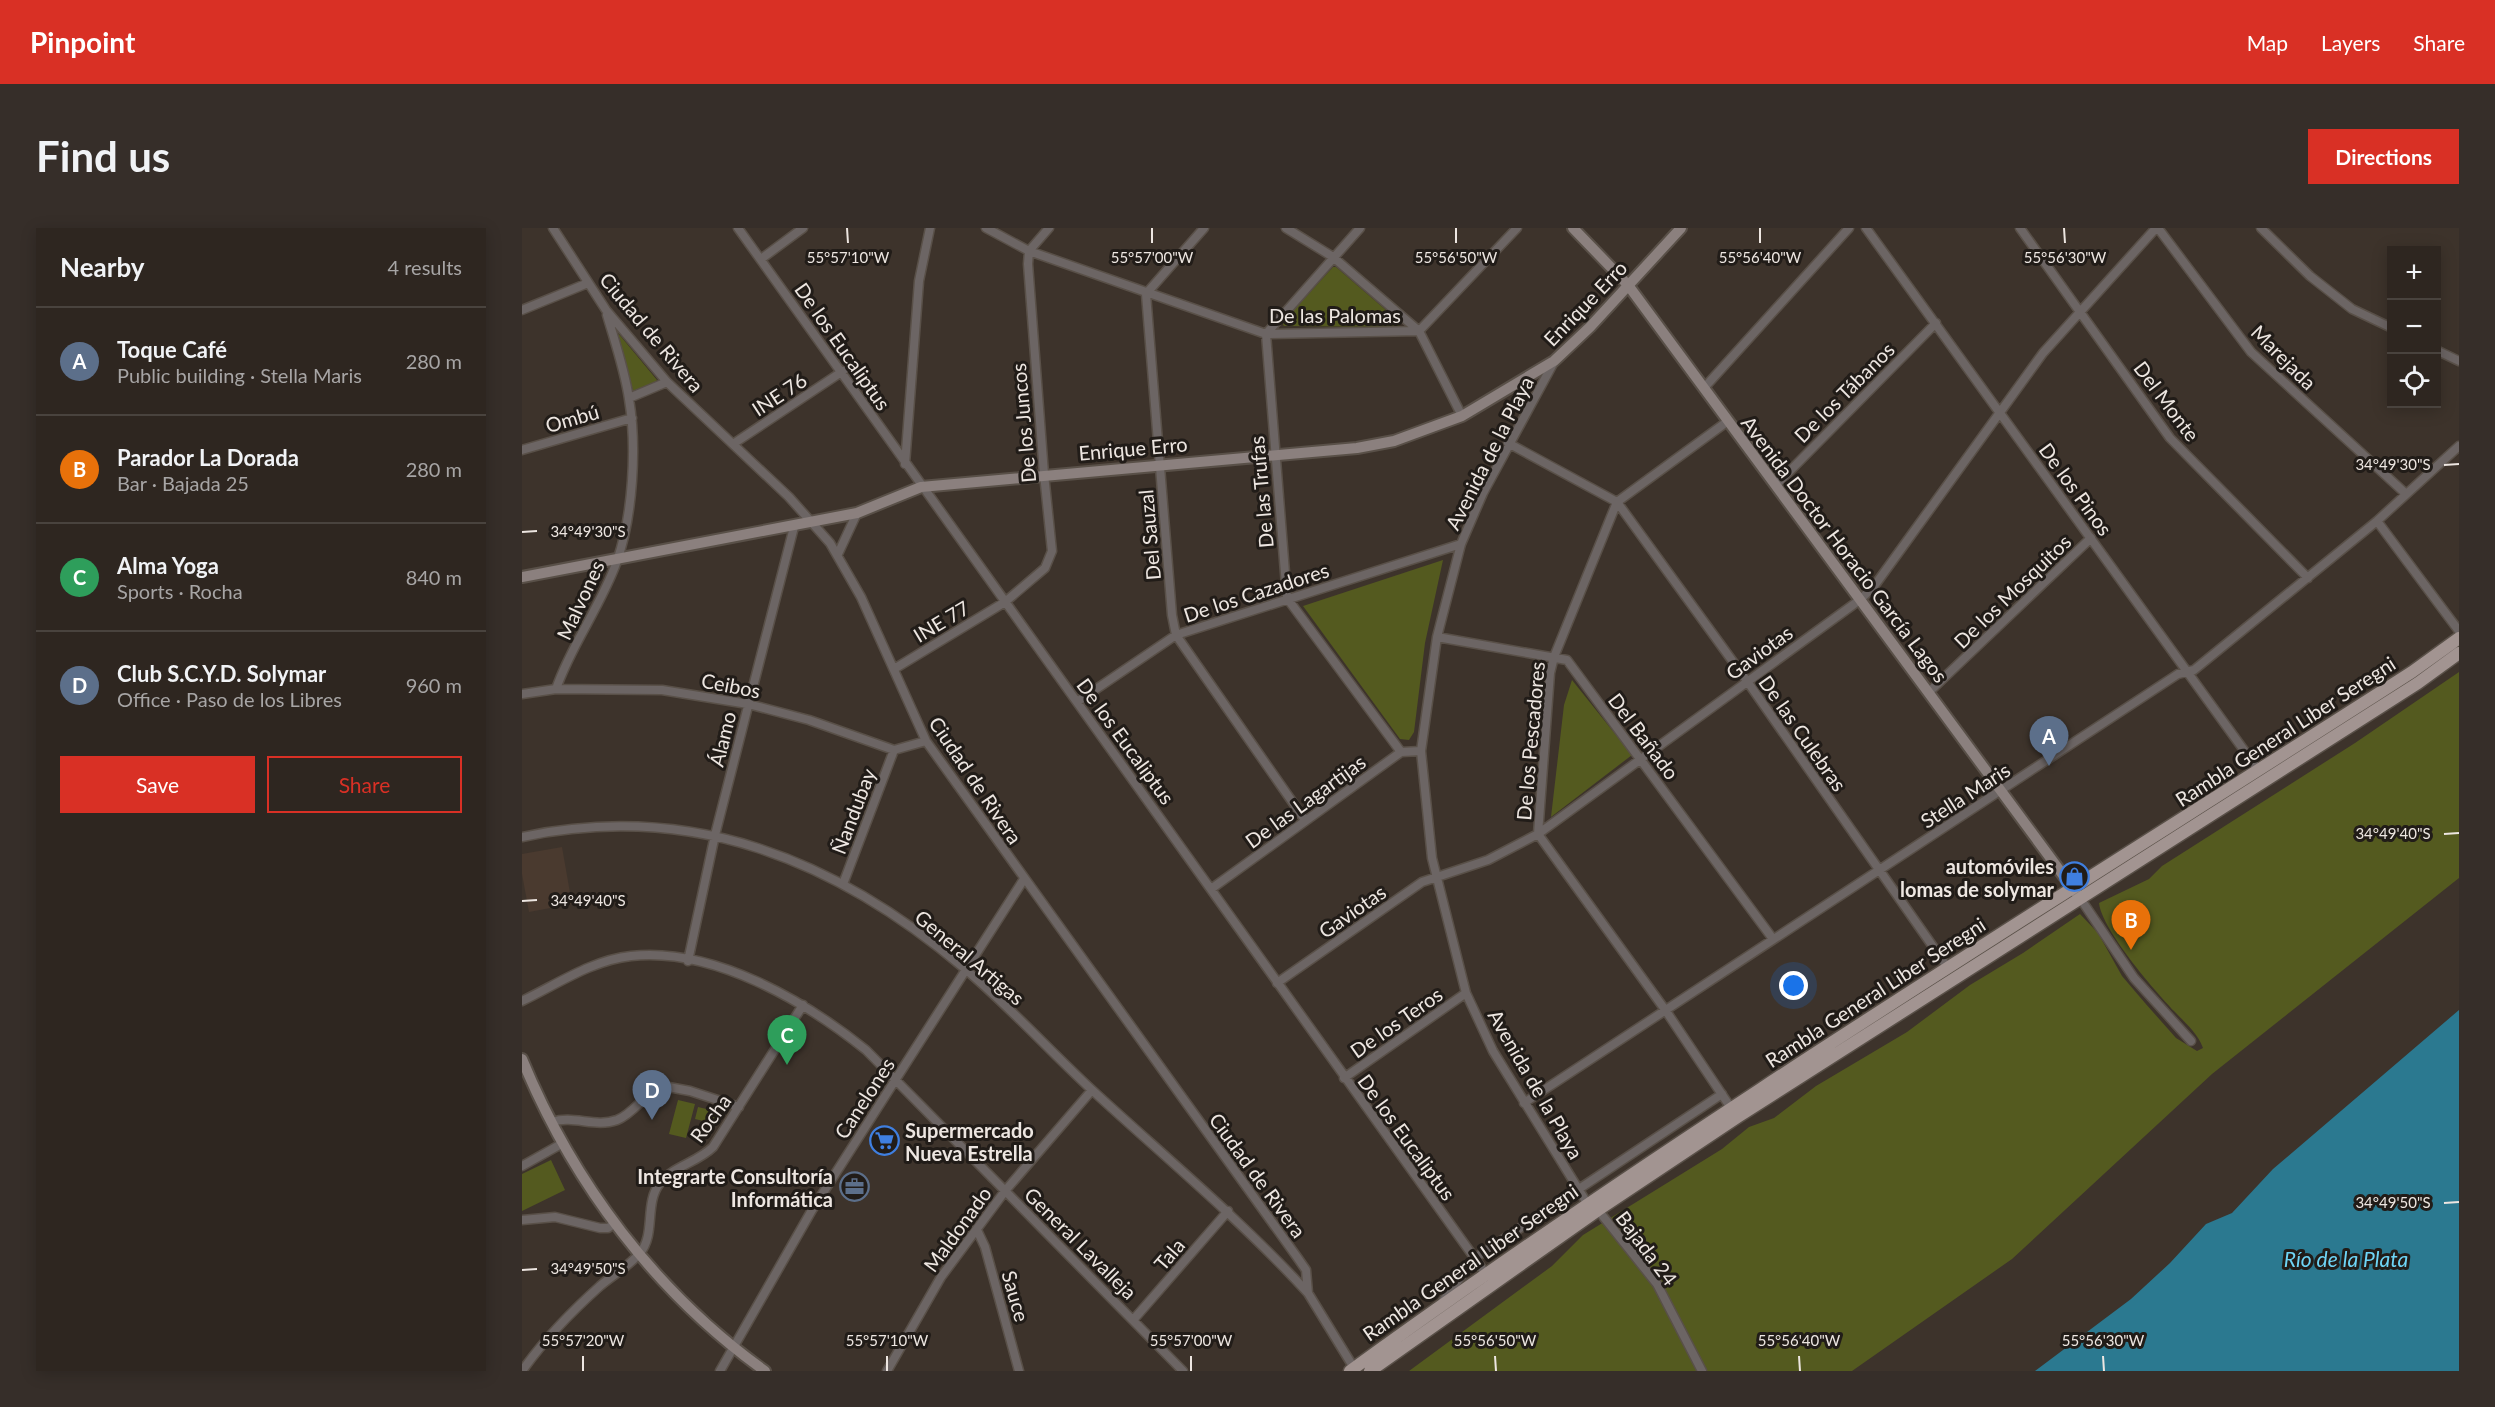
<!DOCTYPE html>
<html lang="en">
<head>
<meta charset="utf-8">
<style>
  body { margin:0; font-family:Lato,sans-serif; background:#362e29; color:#f1f3f6 }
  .controls { position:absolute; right:18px; top:18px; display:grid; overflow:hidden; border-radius:0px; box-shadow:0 3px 15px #0003 }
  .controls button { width:54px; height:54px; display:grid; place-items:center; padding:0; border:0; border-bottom:2px solid #49433e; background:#2e2620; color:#f1f3f6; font:30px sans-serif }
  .you { position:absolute; left:1272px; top:758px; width:21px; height:21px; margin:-15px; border:4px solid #fff; border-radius:50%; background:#1a73e8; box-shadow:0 0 0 9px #1a73e833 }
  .badge { display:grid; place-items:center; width:39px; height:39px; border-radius:50%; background:#d93025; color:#fff; font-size:20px; font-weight:700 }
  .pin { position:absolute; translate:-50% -50px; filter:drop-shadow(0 2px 3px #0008) }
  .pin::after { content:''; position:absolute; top:32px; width:21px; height:18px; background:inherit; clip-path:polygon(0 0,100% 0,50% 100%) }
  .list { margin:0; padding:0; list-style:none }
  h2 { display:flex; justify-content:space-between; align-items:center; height:78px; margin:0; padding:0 24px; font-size:26px }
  h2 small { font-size:20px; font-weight:400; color:#a7a5a5 }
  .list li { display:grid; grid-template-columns:39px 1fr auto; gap:18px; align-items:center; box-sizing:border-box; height:108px; padding:0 24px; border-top:2px solid #49433e }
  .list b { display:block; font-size:22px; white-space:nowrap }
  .list p { margin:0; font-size:20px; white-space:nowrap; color:#a7a5a5 }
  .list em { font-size:20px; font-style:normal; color:#a7a5a5 }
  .actions { display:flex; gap:12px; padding:18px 24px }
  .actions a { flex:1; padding:14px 0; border:2px solid #d93025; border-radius:0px; text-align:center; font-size:21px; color:#d93025 }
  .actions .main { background:#d93025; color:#fff }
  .icon { flex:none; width:33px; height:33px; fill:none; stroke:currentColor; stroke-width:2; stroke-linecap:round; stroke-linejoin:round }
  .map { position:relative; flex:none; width:1937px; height:1143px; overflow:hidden; border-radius:0px }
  header { display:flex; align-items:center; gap:36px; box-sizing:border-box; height:84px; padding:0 30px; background:#d93025; color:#fff }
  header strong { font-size:28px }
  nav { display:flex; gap:33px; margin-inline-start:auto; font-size:21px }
  .intro { display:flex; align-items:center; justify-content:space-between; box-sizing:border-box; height:144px; padding:0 36px }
  h1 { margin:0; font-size:42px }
  .button { padding:15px 27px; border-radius:0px; background:#d93025; color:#fff; font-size:21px; font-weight:700 }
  main { display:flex; gap:36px; padding:0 36px }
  aside { flex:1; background:#2e2620; border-radius:0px; box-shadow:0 3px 15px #0003 }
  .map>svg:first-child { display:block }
  .built { fill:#4a3a2f }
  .green { fill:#545a1f }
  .water { fill:#2b7990 }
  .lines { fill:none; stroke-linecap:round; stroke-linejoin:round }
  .street-casing { stroke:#595048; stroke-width:11 }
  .secondary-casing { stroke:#595048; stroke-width:14 }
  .primary-casing { stroke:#595048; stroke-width:15 }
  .street { stroke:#6c6564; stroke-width:8 }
  .secondary { stroke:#8b807e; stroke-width:10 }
  .primary { stroke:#a29491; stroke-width:12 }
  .ticks { fill:none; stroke:#ede6e1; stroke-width:2 }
  .labels { text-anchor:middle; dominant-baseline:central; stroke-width:6; stroke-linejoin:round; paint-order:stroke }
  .street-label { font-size:20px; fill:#ede6e1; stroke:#211c18 }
  .poi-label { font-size:20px; font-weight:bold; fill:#ede6e1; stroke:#211c18; text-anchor:end }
  .water-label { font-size:21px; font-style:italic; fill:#6ed5f6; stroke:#211c18 }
  .ticks-label { font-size:15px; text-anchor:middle; fill:#ede6e1; stroke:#211c18; stroke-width:6; stroke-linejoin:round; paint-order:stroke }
</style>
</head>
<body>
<header>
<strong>Pinpoint</strong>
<nav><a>Map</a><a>Layers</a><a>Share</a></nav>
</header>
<div class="intro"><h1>Find us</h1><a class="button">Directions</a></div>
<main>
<aside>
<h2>Nearby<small>4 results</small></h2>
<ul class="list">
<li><span class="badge" style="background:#5c6f8a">A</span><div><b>Toque Café</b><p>Public building · Stella Maris</p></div><em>280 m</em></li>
<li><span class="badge" style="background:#e8710a">B</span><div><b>Parador La Dorada</b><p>Bar · Bajada 25</p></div><em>280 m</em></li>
<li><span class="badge" style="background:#2e9e5b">C</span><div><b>Alma Yoga</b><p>Sports · Rocha</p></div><em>840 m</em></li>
<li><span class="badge" style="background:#5c6f8a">D</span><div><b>Club S.C.Y.D. Solymar</b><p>Office · Paso de los Libres</p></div><em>960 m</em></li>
</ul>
<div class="actions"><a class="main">Save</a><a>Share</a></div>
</aside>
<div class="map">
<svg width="1937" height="1143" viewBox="0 0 1937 1143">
  <rect width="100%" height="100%" fill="#3d332b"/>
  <path class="built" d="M 40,619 L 50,676 L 7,684 L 0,646 L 0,626 Z"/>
  <path class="green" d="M 811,39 L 814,39 L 879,95 L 876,99 L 762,98 L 760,95 Z
    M 96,105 L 135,152 L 133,155 L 111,163 Z
    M 921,332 L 903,415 L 892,504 L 887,512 L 878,511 L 781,378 Z
    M 1937,444 L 1937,650 L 1690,846 L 1490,1031 L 1330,1143 L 887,1143 L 1030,1038 L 1061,1007 L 1200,921 L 1227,899 L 1252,890 L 1294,858 L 1385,804 L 1448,757 L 1501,725 L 1558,686 L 1576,705 L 1600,748 L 1623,775 L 1654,810 L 1675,823 L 1681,820 C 1675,804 1663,795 1652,783 C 1632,762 1580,702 1577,675 L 1627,651 L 1640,638 L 1833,515 Z
    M 1050,452 L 1110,527 L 1029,589 L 1042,477 Z
    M 156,872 L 173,876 L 164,910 L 147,906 Z
    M 176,879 L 197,884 L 194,896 L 173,891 Z
    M 29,932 L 43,962 L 0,983 L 0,946 Z"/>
  <path class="water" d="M 1937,782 L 1937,1143 L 1513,1143 L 1609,1071 L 1648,1035 L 1684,996 L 1710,985 L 1751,941 Z"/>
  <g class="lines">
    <defs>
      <path id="street" d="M 31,0 L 84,82 L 145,154 L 267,269 L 308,315 L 339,369 L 404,513 L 775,1029 L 784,1042 L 786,1065 L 832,1140
        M 216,0 L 964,1046
        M 464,0 L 507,23 L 744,106 L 897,103 L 995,0
        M 682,0 L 624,66 L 650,387 L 654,407 L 783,592
        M 764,0 L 811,29 L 897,103 L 940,188
        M 838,0 L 744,106 L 765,370 L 879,524
        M 1344,0 L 1737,543
        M 1498,0 L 1648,210 L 1786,350
        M 1636,0 L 1729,124 L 1883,265
        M 1739,0 L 1788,48 L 1830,81 L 1870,100
        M 239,31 L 281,0
        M 0,82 L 66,55
        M 1914,122 L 1937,133
        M 1032,134 L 961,265 L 939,316 L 915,409 L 899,523 L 910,630 L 944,765 L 971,823 L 1065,975
        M 1182,160 L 1327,0
        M 107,170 L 145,154
        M 1206,193 L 1095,274 L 1032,429 L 1028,445 L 1016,606 L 1144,783 L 1209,880
        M 986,215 L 1095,274 L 1225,453 L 1426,740
        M 211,216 L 321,143
        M 0,222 L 110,190
        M 383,236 L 397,53 L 408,0
        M 1254,257 L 1414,95
        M 1855,293 L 1937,403
        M 316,326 L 335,285
        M 915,409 L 1045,432 L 1251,711
        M 372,441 L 483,374 L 523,340 L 530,323 L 522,246 L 506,36 L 507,23 L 527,0
        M 34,461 C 49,417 79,378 95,333 C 111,287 115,219 107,171 C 103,143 93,114 85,87
        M 1407,464 L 1569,310
        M 0,466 L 34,461 L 140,462 L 226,476 L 287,492 L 372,522 L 404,513
        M 555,474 L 654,407 L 939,316
        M 0,609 C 169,573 313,631 442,740 C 487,778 527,822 570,862 C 643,929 719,992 786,1065
        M 321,656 L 372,522
        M 689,661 L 879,524 L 899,523
        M 1558,670 L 1612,750 L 1669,813
        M 166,733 L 193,607 L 272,299
        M 755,755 L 900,654 L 966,632 L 1016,606 L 1339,371 L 1353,357 L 1521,125 L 1634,0
        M 0,773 C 34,757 70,732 109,728 C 191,719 283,773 344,822 L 661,1143
        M 822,850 L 944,765
        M 1002,875 L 1656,446 L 1672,442 L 1855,293 L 1937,218
        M 30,894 C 52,887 73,900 95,892 C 113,885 123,864 141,858 L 168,863 L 217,879
        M 0,938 L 41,915
        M 1076,982 L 1135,1056 L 1180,1143
        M 0,992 L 33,989 L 78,1000 L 86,1000 L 92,996
        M 455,1002 L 463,1019 L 497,1143
        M 921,1073 L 953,1030 L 1200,866
        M 612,1091 L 706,983
        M 0,1143 C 22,1112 50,1083 78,1058 C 91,1047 107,1038 118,1025 C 134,1006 122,975 138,955 C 150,939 176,934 191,919 L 281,777
        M 198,1143 L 290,982 L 502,651
        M 365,1143 L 419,1049 L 483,963 L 570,862"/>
      <path id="secondary" d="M 1051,0 L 1106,57 L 1555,666
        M 0,349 L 335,285 L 399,259 L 835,220 L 872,213 L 940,188 L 1032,133 L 1068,99 L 1159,0
        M 0,831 C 51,955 134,1065 243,1143"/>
      <path id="primary" d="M 828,1143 C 1171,894 1533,673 1890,444 L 1937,410
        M 848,1143 L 1076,982 L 1217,888 L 1896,455 L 1937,425"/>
    </defs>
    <use href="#street" class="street-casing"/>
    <use href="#secondary" class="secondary-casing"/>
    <use href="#primary" class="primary-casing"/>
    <use href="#street" class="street"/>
    <use href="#secondary" class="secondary"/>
    <use href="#primary" class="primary"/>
  </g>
  <path class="ticks" d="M 325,0 L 326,15M 630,0 L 630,15M 934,0 L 934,15M 1238,0 L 1238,15M 1542,0 L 1543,15M 1922,237 L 1937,236M 0,304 L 15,303M 1922,606 L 1937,605M 0,673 L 15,672M 1922,975 L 1937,974M 0,1042 L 15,1041M 61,1128 L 61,1143M 365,1128 L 365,1143M 669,1128 L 669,1143M 973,1128 L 974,1143M 1277,1128 L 1278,1143M 1581,1128 L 1582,1143"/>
  <defs>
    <symbol id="shop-ring" viewBox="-11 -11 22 22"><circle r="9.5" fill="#211c18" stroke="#3f7fe0" stroke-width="1.5"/><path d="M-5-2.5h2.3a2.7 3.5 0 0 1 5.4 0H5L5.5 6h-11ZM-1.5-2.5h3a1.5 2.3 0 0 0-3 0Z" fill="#3f7fe0"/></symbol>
    <symbol id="supermarket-ring" viewBox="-11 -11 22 22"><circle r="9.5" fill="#211c18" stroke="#3f7fe0" stroke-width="1.5"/><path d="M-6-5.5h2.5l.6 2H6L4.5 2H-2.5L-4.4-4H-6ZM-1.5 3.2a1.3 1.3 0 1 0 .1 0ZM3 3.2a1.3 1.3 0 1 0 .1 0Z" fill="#3f7fe0"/></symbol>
    <symbol id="office-ring" viewBox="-11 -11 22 22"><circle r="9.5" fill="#211c18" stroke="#5c6f8a" stroke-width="1.5"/><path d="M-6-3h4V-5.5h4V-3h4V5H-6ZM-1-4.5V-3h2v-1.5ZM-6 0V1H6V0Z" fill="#5c6f8a"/></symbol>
  </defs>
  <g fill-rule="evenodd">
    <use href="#shop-ring" x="1536" y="632" width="33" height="33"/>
    <use href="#supermarket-ring" x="346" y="896" width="33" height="33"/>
    <use href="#office-ring" x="316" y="942" width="33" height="33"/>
  </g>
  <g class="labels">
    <g class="street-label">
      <text transform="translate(1063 75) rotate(-46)">Enrique Erro</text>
      <text x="813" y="87">De las Palomas</text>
      <text transform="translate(130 104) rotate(50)">Ciudad de Rivera</text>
      <text transform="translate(321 118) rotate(55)">De los Eucaliptus</text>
      <text transform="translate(1762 129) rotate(45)">Marejada</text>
      <text transform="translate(1322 164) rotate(-45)">De los Tábanos</text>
      <text transform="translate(257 166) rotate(-33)">INE 76</text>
      <text transform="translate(1645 173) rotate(53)">Del Monte</text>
      <text transform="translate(50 190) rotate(-16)">Ombú</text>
      <text transform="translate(501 195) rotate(-95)">De los Juncos</text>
      <text transform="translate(611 220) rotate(-5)">Enrique Erro</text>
      <text transform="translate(967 225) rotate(-63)">Avenida de la Playa</text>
      <text transform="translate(1554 261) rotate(54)">De los Pinos</text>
      <text transform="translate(739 264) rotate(-95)">De las Trufas</text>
      <text transform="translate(627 307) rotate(-95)">Del Sauzal</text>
      <text transform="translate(1323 321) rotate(53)">Avenida Doctor Horacio García Lagos</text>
      <text transform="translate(1490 363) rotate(-44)">De los Mosquitos</text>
      <text transform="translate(734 364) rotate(-18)">De los Cazadores</text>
      <text transform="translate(58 372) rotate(-65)">Malvones</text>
      <text transform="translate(419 393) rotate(-31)">INE 77</text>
      <text transform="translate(1237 424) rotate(-36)">Gaviotas</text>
      <text transform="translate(209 457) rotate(11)">Ceibos</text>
      <text transform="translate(1763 503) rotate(-33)">Rambla General Liber Seregni</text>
      <text transform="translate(1281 505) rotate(55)">De las Culebras</text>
      <text transform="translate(1122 508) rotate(53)">Del Bañado</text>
      <text transform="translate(200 511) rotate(-76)">Álamo</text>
      <text transform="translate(604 513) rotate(54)">De los Eucaliptus</text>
      <text transform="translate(1008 513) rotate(-85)">De los Pescadores</text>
      <text transform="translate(454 552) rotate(56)">Ciudad de Rivera</text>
      <text transform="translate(1443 567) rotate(-33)">Stella Maris</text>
      <text transform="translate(783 573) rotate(-36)">De las Lagartijas</text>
      <text transform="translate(331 583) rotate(-69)">Ñandubay</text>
      <text transform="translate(830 683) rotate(-35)">Gaviotas</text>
      <text transform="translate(448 729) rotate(40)">General Artigas</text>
      <text transform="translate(1353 764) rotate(-33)">Rambla General Liber Seregni</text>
      <text transform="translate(874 794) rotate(-35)">De los Teros</text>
      <text transform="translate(1014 856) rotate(60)">Avenida de la Playa</text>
      <text transform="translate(342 870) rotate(-57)">Canelones</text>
      <text transform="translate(188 890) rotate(-54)">Rocha</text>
      <text transform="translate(885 909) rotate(54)">De los Eucaliptus</text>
      <text transform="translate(736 947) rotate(54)">Ciudad de Rivera</text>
      <text transform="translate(435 1001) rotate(-54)">Maldonado</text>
      <text transform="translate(559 1015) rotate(45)">General Lavalleja</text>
      <text transform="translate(1125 1020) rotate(53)">Bajada 24</text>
      <text transform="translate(647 1026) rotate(-49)">Tala</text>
      <text transform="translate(948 1034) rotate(-35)">Rambla General Liber Seregni</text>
      <text transform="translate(494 1068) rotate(74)">Sauce</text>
    </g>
    <g class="poi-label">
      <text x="1532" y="638">automóviles<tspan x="1532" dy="23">lomas de solymar</tspan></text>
      <text x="383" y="902" text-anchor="start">Supermercado<tspan x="383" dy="23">Nueva Estrella</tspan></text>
      <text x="311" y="948">Integrarte Consultoría<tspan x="311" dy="23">Informática</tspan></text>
    </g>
    <g class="water-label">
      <text x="1824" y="1030">Río de la Plata</text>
    </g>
  </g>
  <g class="ticks-label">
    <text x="326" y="35">55°57'10"W</text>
    <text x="630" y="35">55°57'00"W</text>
    <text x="934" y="35">55°56'50"W</text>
    <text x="1238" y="35">55°56'40"W</text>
    <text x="1543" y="35">55°56'30"W</text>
    <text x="1871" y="242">34°49'30"S</text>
    <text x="66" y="309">34°49'30"S</text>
    <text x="1871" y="611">34°49'40"S</text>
    <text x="66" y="678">34°49'40"S</text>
    <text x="1871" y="980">34°49'50"S</text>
    <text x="66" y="1046">34°49'50"S</text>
    <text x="61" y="1118">55°57'20"W</text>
    <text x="365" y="1118">55°57'10"W</text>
    <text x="669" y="1118">55°57'00"W</text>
    <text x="973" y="1118">55°56'50"W</text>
    <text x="1277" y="1118">55°56'40"W</text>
    <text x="1581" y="1118">55°56'30"W</text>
  </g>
</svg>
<div class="controls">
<button>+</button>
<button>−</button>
<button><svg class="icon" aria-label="locate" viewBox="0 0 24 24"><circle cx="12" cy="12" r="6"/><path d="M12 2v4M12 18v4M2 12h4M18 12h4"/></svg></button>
</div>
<div class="you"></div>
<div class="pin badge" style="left:1527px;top:538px;background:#5c6f8a">A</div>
<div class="pin badge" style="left:1609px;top:722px;background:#e8710a">B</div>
<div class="pin badge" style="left:265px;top:837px;background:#2e9e5b">C</div>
<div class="pin badge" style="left:130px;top:892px;background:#5c6f8a">D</div>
</div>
</main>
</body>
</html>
